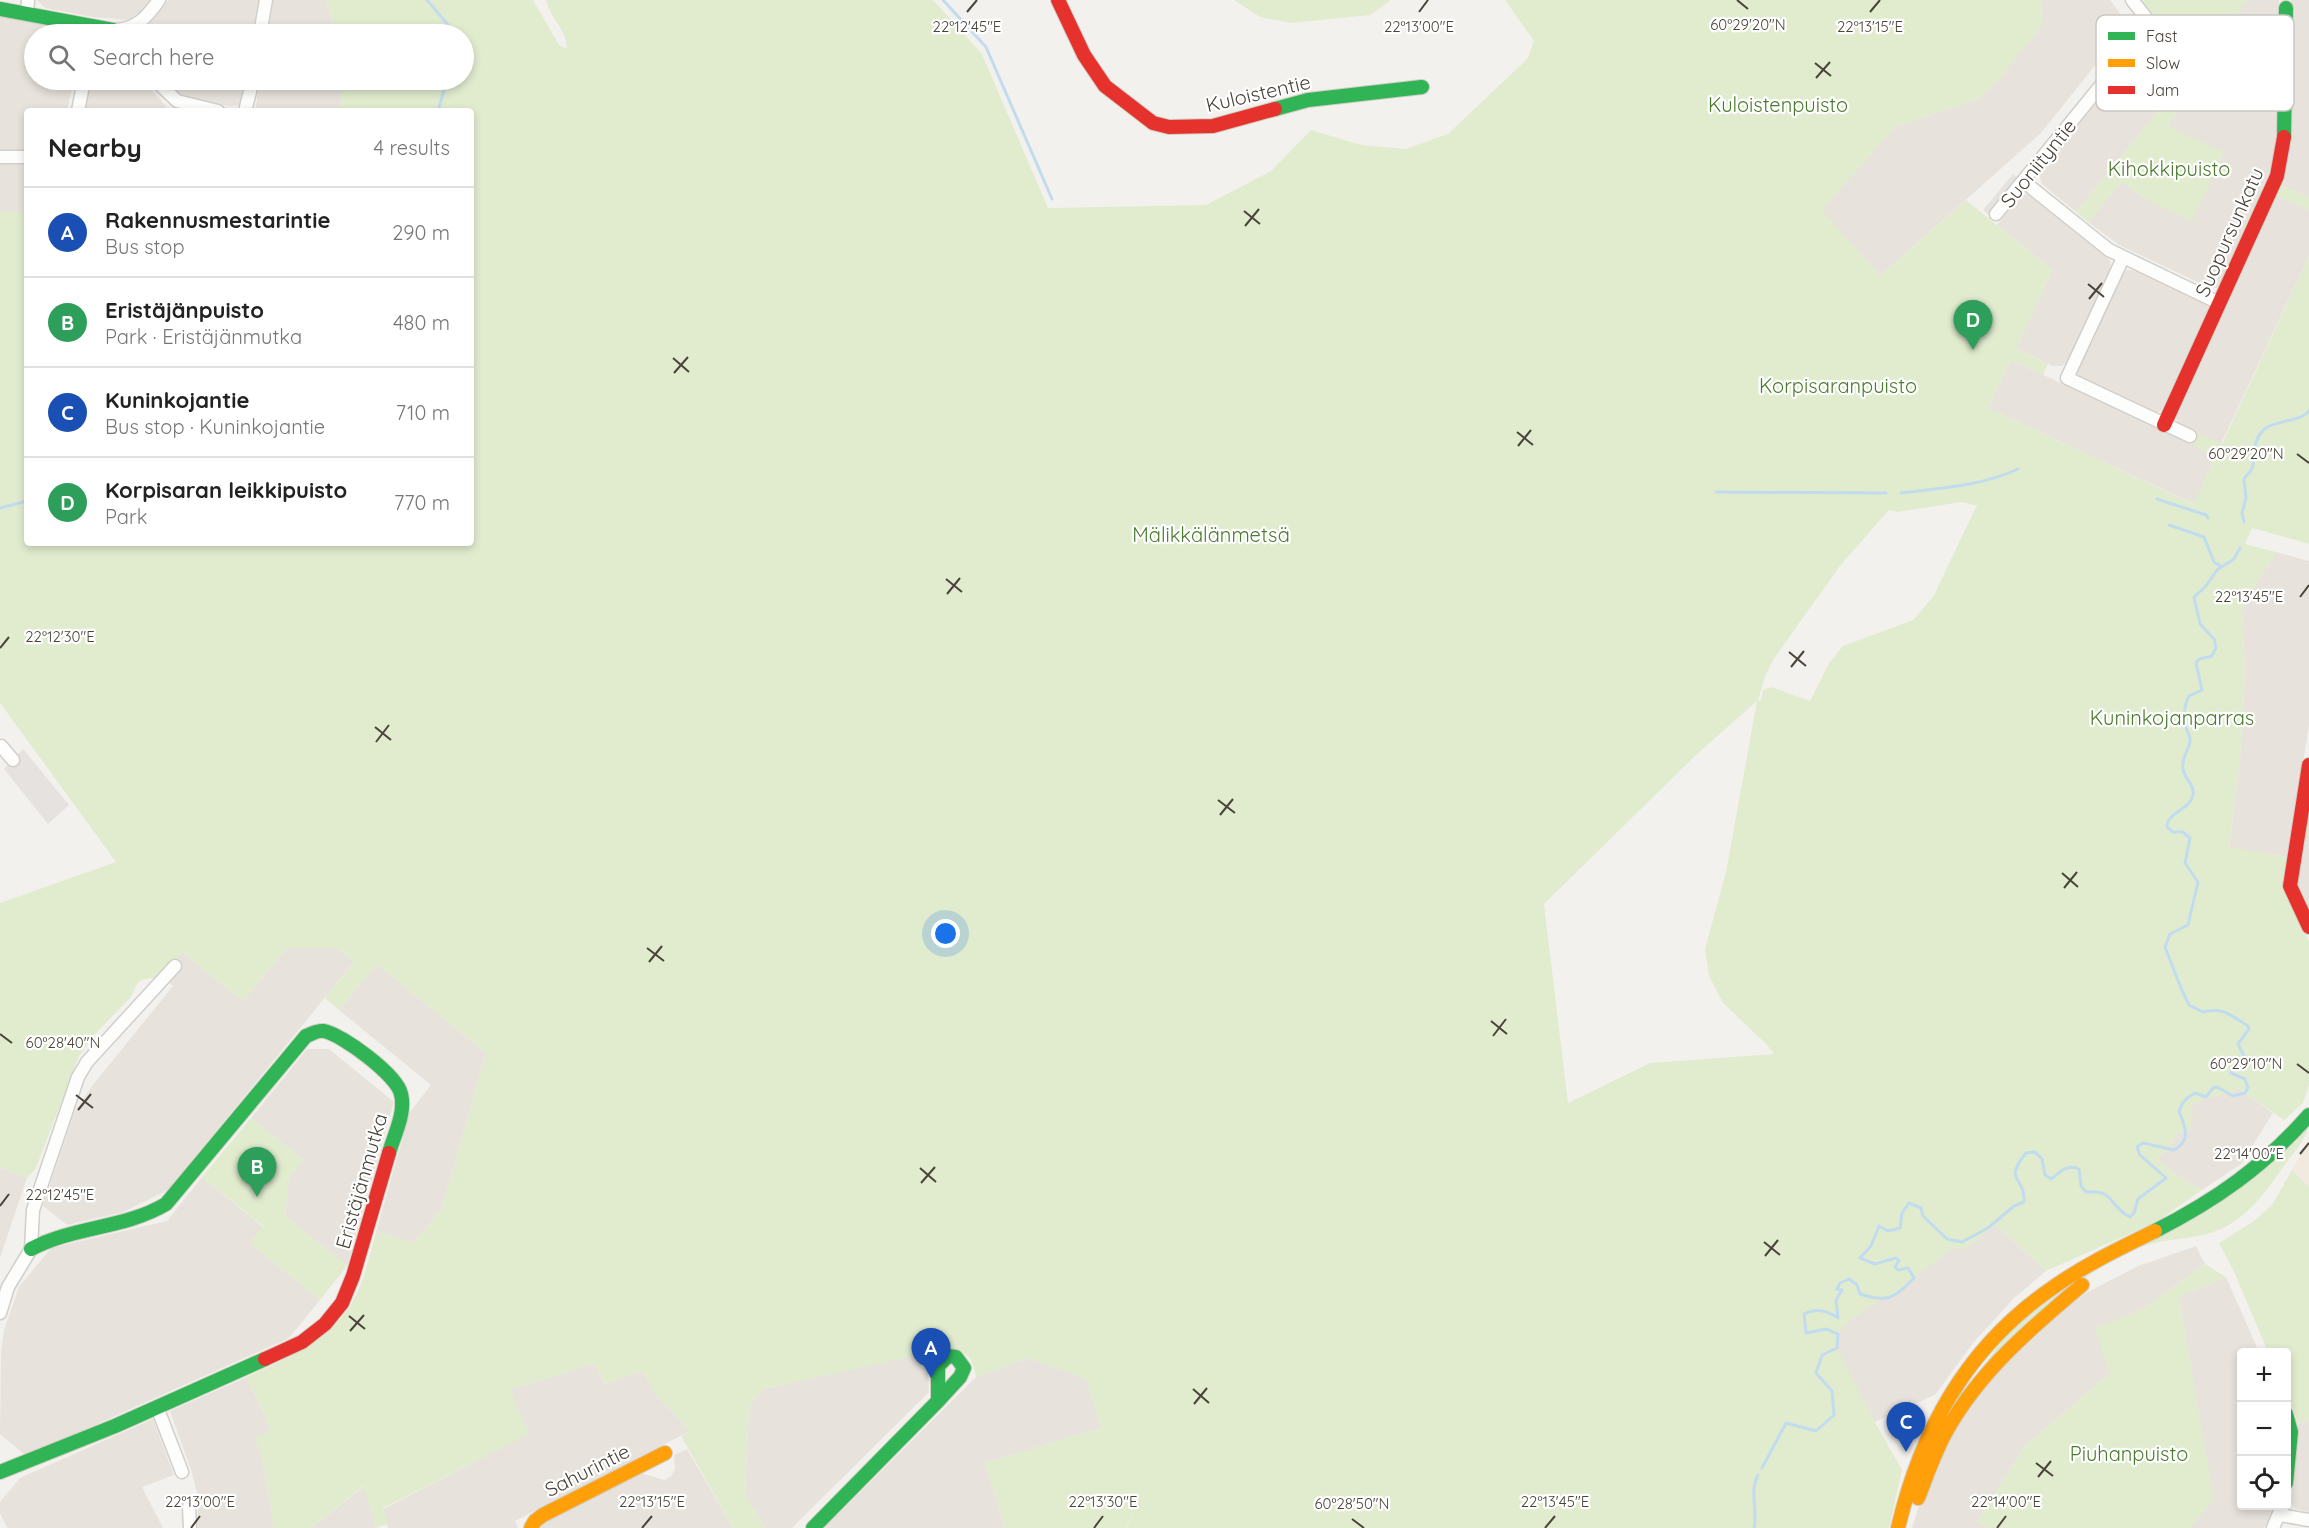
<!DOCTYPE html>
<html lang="en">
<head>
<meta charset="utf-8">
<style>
  body { margin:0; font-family:Quicksand,sans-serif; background:#f6f6f6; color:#222 }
  .controls { position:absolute; right:18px; bottom:18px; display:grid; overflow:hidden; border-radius:6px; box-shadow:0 3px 9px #0003 }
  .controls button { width:54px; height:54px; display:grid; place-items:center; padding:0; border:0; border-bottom:2px solid #e0e0e0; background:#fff; color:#222; font:30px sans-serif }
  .you { position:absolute; left:946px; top:934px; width:21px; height:21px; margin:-15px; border:4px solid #fff; border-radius:50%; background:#1a73e8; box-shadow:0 0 0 9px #1a73e833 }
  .badge { display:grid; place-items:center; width:39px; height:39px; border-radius:50%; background:#2563eb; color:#fff; font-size:20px; font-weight:700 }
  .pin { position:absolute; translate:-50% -50px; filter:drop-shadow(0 2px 3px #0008) }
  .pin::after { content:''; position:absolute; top:32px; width:21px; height:18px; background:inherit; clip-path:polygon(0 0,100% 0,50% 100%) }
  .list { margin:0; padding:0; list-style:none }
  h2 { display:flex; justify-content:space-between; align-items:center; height:78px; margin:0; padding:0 24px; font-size:26px }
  h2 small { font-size:20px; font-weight:400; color:#767676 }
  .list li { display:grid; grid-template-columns:39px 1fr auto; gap:18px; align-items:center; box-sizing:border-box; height:90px; padding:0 24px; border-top:2px solid #e0e0e0 }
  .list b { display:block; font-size:22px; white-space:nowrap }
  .list p { margin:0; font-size:20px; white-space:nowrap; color:#767676 }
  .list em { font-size:20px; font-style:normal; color:#767676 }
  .icon { flex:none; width:33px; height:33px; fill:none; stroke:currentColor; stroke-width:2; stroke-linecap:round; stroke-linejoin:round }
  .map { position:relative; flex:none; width:2309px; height:1528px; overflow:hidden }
  .search { position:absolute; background:#fff; box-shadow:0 3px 9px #0003; left:24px; top:24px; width:450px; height:66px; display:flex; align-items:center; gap:15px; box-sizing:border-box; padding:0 21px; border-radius:33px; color:#767676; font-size:22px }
  .panel { position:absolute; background:#fff; box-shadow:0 3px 9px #0003; left:24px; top:108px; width:450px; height:438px; border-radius:6px }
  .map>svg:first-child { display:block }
  .residential { fill:#e7e3dc }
  .commercial { fill:#f2eadf }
  .green { fill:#e1eccf; fill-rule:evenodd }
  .parking { fill:#e5e2df }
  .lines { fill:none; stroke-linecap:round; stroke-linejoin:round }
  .stream { stroke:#c1dcef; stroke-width:3 }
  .street-casing { stroke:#d1cfcb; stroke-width:15 }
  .fast-casing { stroke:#d2cec5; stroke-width:16 }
  .slow-casing { stroke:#d2cec5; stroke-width:16 }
  .jam-casing { stroke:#d2cec5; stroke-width:16 }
  .street { stroke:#fdfdfc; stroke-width:12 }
  .fast { stroke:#30b455; stroke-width:14 }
  .slow { stroke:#ff9f0a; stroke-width:14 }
  .jam { stroke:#e5322d; stroke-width:14 }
  .ticks { fill:none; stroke:#4a4339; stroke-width:2 }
  .labels { text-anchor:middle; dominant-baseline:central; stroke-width:4.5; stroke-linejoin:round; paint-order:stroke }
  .street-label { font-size:20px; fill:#4a4339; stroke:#fff }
  .park-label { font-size:20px; fill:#4b7b2d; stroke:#fff }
  .key { fill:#fff; stroke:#c9c7c4; stroke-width:1.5 }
  .key-label { font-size:16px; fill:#4a4339 }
  .ticks-label { font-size:15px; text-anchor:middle; fill:#4a4339; stroke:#fff; stroke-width:4.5; stroke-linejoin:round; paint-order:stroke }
</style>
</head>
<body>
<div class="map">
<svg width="2309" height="1528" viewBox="0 0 2309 1528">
  <rect width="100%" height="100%" fill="#f3f1ee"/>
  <path class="residential" d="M 37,0 L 152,0 L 142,14 L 135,19 L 127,20 L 93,17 L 45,8 Z
    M 168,0 L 261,0 L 255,34 L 141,34 Z
    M 273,0 L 328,0 L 325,8 L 329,9 L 335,34 L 268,34 Z
    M 2042,0 L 2110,0 L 2125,20 L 2125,28 L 2041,133 L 1880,276 L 1821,210 L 1895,127 L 1978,99 L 2041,27 Z
    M 2247,0 L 2279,0 L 2279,70 L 2277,75 L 2272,78 L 2223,78 L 2211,76 L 2201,70 Z
    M 2291,0 L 2309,0 L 2309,197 L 2280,186 L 2292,118 Z
    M 0,14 L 76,27 L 80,34 L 34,34 L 34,80 L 74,80 L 67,111 L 27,111 L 27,152 L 0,152 Z
    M 2149,46 L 2161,51 L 2185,78 L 2076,212 L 2042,184 L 2039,174 L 2137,52 Z
    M 90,80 L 143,80 L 165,105 L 167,111 L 85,111 Z
    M 160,80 L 248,80 L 245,97 L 239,105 L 230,106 L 188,97 L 167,88 Z
    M 260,80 L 343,80 L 340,111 L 255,111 Z
    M 2194,85 L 2218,93 L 2272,94 L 2277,96 L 2279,133 L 2269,179 L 2220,286 L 2217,288 L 2210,288 L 2119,245 L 2088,222 L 2122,181 L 2145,199 L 2168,126 Z
    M 27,161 L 27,212 L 0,212 L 0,162 Z
    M 2022,194 L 2031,195 L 2108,258 L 2111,263 L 2110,269 L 2068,361 L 2062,366 L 2053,366 L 2016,349 L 2052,270 L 1997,225 Z
    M 2276,196 L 2309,209 L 2309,256 L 2221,444 L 2181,425 L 2177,422 L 2175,415 Z
    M 2127,270 L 2133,270 L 2203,302 L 2208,307 L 2208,311 L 2162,410 L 2159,412 L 2152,412 L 2080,378 L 2078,375 L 2078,367 L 2121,275 Z
    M 2011,360 L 2216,455 L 2194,504 L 1988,408 Z
    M 2276,552 L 2309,561 L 2309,725 L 2288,857 L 2229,848 L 2240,759 L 2243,708 L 2245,672 L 2242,607 Z
    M 2309,802 L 2309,915 L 2295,888 Z
    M 287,948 L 337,948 L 354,962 L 168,1190 L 123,1212 L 67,1225 L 43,1206 L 74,1113 L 92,1086 L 173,986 L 162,977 L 182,952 L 243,1001 Z
    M 377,964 L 486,1053 L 442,1208 L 414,1243 L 376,1232 L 410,1112 L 431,1085 L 339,1010 Z
    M 307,1049 L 329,1049 L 394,1102 L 347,1266 L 285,1216 L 289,1178 L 303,1160 L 251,1118 Z
    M 2238,1088 L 2273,1113 L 2241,1164 L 2202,1190 L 2176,1175 L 2157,1158 L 2172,1145 L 2176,1134 L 2191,1126 L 2189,1106 L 2204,1099 L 2235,1091 Z
    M 0,1168 L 27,1178 L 0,1258 Z
    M 202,1177 L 263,1227 L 250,1243 L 320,1300 L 289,1338 L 26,1456 L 0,1434 L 1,1353 L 4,1330 L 19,1287 L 51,1248 L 167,1221 Z
    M 1996,1225 L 2046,1271 L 2014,1298 L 1973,1343 L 1935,1395 L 1779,1465 L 1835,1331 L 1959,1239 Z
    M 2196,1246 L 2205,1264 L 2142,1310 L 2096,1328 L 2110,1373 L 2025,1446 L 1977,1522 L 1989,1528 L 1912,1528 L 1922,1496 L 1942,1450 L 1988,1379 L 2060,1311 L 2084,1294 L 2138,1266 Z
    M 2226,1277 L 2259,1352 L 2242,1352 L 2242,1506 L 2275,1506 L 2273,1514 L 2264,1528 L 2189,1528 L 2213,1500 L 2179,1296 Z
    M 914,1355 L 928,1369 L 929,1392 L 792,1528 L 765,1528 L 745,1495 L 749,1406 L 764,1389 Z
    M 1028,1358 L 1086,1378 L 1101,1428 L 985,1463 L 1005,1528 L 824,1528 L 976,1377 Z
    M 594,1363 L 605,1384 L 642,1371 L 656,1395 L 690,1431 L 515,1521 L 518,1528 L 388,1528 L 383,1509 L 528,1434 L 510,1390 Z
    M 247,1377 L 271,1430 L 256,1438 L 263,1462 L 274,1528 L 198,1528 L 198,1496 L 191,1470 L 170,1411 Z
    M 153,1419 L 174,1475 L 142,1487 L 163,1528 L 7,1528 L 0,1513 L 0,1502 L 20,1478 Z
    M 2309,1420 L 2309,1512 L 2295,1509 L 2291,1503 L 2298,1424 Z
    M 687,1449 L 733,1528 L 538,1528 L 543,1523 L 640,1473 L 665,1480 L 671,1476 L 675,1469 L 674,1455 Z
    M 364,1486 L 376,1528 L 311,1528 Z"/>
  <path class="commercial" d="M 2309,1140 L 2309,1187 L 2292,1170 Z"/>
  <path class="green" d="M 328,0 L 533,0 L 559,45 L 567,49 C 567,30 550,18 546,0 L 933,0 L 982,54 L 1048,208 L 1206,205 L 1271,171 L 1311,130 L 1361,145 L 1405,149 L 1448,134 L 1528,58 L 1534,41 L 1505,0 L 2042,0 L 2041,27 L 1999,80 L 1978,99 L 1895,127 L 1822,210 L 1880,276 L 1966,200 L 2052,270 L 2016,349 L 2048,364 L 2043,375 L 2011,360 L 1988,408 L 2193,504 L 2216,456 L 2190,443 L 2196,432 L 2222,444 L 2309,256 L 2309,544 L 2252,528 L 2245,544 L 2276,552 L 2242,607 L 2245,672 L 2243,708 L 2240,759 L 2229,847 L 2288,857 L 2283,890 L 2309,941 L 2309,1085 L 2303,1103 L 2284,1120 L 2238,1088 L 2235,1091 L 2204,1099 L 2190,1106 L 2193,1117 L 2191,1126 L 2176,1134 L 2172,1145 L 2157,1158 L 2176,1175 L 2202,1190 L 2156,1222 L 2046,1271 L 1996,1225 L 1966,1248 L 1952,1249 L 1914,1278 L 1899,1293 L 1880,1300 L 1852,1318 L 1838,1334 L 1837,1348 L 1875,1422 L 1902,1470 L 1889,1528 L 1126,1528 L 1134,1513 L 1125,1528 L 1005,1528 L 985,1463 L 1101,1428 L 1086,1379 L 1028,1358 L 976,1377 C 972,1355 966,1350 944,1349 L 764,1389 L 749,1406 L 745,1495 L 765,1528 L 733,1528 L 681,1436 L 690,1431 L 656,1395 L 642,1371 L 605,1384 L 594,1363 L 510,1390 L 529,1434 L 383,1508 L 387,1524 L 376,1528 L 363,1486 L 311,1528 L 274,1528 L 263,1462 L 255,1438 L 271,1430 L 247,1377 C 292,1356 341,1336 360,1286 C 367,1269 371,1250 376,1232 L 414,1243 L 442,1208 L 486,1053 L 377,964 L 339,1010 L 325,998 L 354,962 L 337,948 L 287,948 L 243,1001 L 182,952 L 162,977 L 144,979 L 138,982 L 130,998 L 94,1035 L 79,1056 L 36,1168 L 27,1178 L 0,1168 L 0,903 L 116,862 L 0,703 L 0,212 L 27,212 L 27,543 L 471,543 L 471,111 L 340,111 L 343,80 L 464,80 L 464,34 L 335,34 L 329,9 L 325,8 ZM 1962,502 L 1978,506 L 1976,507 L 1933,597 L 1913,620 L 1843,646 L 1829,663 L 1810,701 L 1771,687 L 1763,690 L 1761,700 L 1758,700 L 1766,674 L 1775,657 L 1840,566 L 1889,510 L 1897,512 ZM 1757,701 L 1726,872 L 1705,949 L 1709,976 L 1723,1003 L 1767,1045 L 1774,1054 L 1650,1063 L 1568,1103 L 1544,904 L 1697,754 Z
    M 1234,0 L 1391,0 L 1370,15 L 1291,23 L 1260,17 Z
    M 2141,0 L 2247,0 L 2201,70 L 2164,31 Z
    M 2185,78 L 2194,85 L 2168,126 L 2224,152 L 2192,221 L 2145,199 L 2122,181 L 2088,222 L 2076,212 Z
    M 2280,186 L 2309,197 L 2309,209 L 2276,196 Z
    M 251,1118 L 303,1160 L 289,1178 L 285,1216 L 347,1266 L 320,1300 L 250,1243 L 263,1226 L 202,1177 Z
    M 2308,1128 C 2306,1139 2292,1155 2284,1166 C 2268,1189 2250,1214 2225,1227 C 2198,1241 2168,1237 2141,1247 C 2127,1252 2112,1260 2100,1268 C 2056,1297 2017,1336 1979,1372 L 2004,1337 L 2054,1294 Z
    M 2292,1170 L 2309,1187 L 2309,1420 L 2298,1424 L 2295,1413 L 2287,1399 L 2286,1352 L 2268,1352 L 2235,1274 L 2219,1243 L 2254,1221 L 2272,1205 Z
    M 2205,1264 L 2226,1277 L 2179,1296 L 2214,1500 L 2189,1528 L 1989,1528 L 1977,1522 L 2025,1446 L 2110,1373 L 2095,1328 L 2142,1310 Z"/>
  <path class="parking" d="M 2013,174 L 2026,185 L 1997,221 L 1983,210 Z
    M 23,749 L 69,805 L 48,824 L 4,769 Z"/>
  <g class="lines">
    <path class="stream" d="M 427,0 L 454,32 L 453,34
      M 943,0 L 986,47 L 1052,199
      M 438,111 L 447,80
      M 1716,492 L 1886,493
      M 1901,493 C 1941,488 1981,486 2018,469
      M 2157,499 L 2206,515 L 2208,518
      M 0,508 L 27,501
      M 2244,522 L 2242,513 L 2246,498 L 2244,479 C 2246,475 2251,472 2252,468 C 2257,454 2250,441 2266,428 C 2278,420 2304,421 2309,410
      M 2169,525 L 2204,537 L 2214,562 L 2222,567
      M 1762,1468 L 1786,1423 L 1816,1431 L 1834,1415 L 1832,1391 L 1816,1373 L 1822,1355 L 1837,1348 L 1838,1334 L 1826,1329 L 1806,1333 L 1804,1314 C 1816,1308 1826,1310 1838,1318 L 1836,1300 L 1842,1290 L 1837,1289 L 1840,1283 L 1849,1279 L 1857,1285 L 1860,1294 C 1888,1303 1893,1299 1914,1278 L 1908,1268 L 1898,1270 L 1895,1267 L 1899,1261 L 1896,1258 L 1875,1264 L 1860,1258 L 1871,1246 L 1879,1226 L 1888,1231 L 1900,1228 L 1902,1213 L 1909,1203 L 1921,1208 L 1923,1216 L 1947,1239 L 1962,1242 L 1988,1228 L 2014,1206 L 2024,1202 C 2026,1176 2002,1183 2026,1153 L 2035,1152 L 2042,1159 L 2045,1175 L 2051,1179 C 2059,1173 2068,1163 2079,1169 L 2081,1186 L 2086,1192 C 2115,1189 2109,1207 2130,1217 L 2134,1213 L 2138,1199 L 2166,1178 L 2140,1155 L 2137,1147 L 2143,1143 L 2174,1150 C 2192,1140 2185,1127 2179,1111 C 2182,1102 2186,1098 2195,1093 L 2206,1097 L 2213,1088 L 2217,1087 L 2233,1096 L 2245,1093 L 2248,1088 L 2245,1079 L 2231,1073 L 2232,1069 L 2246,1066 L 2247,1062 L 2238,1044 L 2249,1029 L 2248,1026 C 2230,1015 2224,1007 2203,1012 L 2189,1005 L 2181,988 L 2165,947 L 2170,934 L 2188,925 L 2198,882 L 2185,863 L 2190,838 L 2183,832 L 2173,832 L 2167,827 C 2167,812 2190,810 2193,795 C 2195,785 2184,778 2183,769 C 2181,759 2188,751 2190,742 C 2191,737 2188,733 2186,728 C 2183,718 2184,705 2189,696 L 2202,690 L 2196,663 L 2199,659 L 2212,656 L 2216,648 L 2214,639 L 2200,624 L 2194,597 L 2206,586 L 2217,570 L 2234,559 L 2240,548
      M 1754,1528 C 1758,1509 1749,1492 1758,1475"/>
    <defs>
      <path id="street" d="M 27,12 L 28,0
        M 2151,24 C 2166,41 2182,67 2202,78 C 2222,89 2263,83 2286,83
        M 113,30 C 136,30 147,17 159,0
        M 260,34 L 266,0
        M 155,80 L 177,101 L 218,111
        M 78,111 L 84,80
        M 245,111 L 253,80
        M 0,157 L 27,157
        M 2023,181 L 2109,250 L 2219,303
        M 1996,214 L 2151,24 L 2132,0
        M 2123,258 L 2067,378 L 2190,436
        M 1,746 L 13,760
        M 0,1313 L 8,1287 L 31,1249 L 33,1210 L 78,1077 L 87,1062 L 175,966
        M 157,1407 L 182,1472
        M 189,1507 L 190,1528
        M 2280,1515 L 2309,1520
        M 2273,1528 L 2282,1506"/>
      <path id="fast" d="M 0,9 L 113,30 L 116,34
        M 1275,109 L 1308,100 L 1422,87
        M 2284,137 L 2286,8
        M 2155,1231 C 2216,1200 2263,1167 2309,1115
        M 31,1249 C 74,1226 124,1229 166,1204 L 306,1036 C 312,1034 317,1030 324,1031 C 343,1035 397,1075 401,1094 C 406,1113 394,1135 389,1153
        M 2286,1414 L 2291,1432 L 2286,1483
        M 0,1472 L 115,1426 L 265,1359
        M 813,1528 L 938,1401 L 960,1377 L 964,1368 L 956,1357 L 948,1356 L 938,1366 L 938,1401"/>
      <path id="slow" d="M 1918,1498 C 1927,1475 1935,1451 1947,1430 C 1980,1371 2031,1328 2082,1285
        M 531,1528 L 535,1521 L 543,1515 L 665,1453
        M 1898,1528 C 1921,1431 1965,1350 2048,1291 C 2081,1267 2118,1249 2155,1231"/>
      <path id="jam" d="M 1058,0 L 1084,55 L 1105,86 L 1153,123 L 1169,127 L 1213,126 L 1275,109
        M 2164,425 L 2277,176 L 2284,137
        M 2309,765 L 2290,886 L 2309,927
        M 265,1359 L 302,1342 L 325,1324 L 342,1303 L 353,1276 L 389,1153"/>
    </defs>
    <use href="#street" class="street-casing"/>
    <use href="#fast" class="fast-casing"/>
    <use href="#slow" class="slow-casing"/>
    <use href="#jam" class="jam-casing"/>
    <use href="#street" class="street"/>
    <use href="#fast" class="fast"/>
    <use href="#slow" class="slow"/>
    <use href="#jam" class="jam"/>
  </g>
  <path class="ticks" d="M 1737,0 L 1748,9M 967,12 L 977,0M 1419,12 L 1428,0M 1870,12 L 1880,0M 1815,63 L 1831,76M 1816,78 L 1830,62M 1244,211 L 1260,224M 1245,226 L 1259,209M 2088,284 L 2104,297M 2089,299 L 2102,283M 673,358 L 689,372M 674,373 L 688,357M 1517,432 L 1533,445M 1518,446 L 1531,430M 2297,454 L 2309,463M 946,579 L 962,592M 947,594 L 960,578M 2300,597 L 2309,585M 0,648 L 9,637M 1789,652 L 1806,666M 1791,667 L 1804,651M 375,727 L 391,740M 376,742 L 389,725M 1218,800 L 1235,813M 1220,815 L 1233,799M 2062,873 L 2078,887M 2064,888 L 2077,872M 647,948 L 664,961M 649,962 L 662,946M 1491,1021 L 1507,1034M 0,1034 L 12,1043M 1493,1036 L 1506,1019M 2297,1064 L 2309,1073M 76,1095 L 93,1108M 78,1110 L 91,1094M 2300,1154 L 2309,1143M 920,1168 L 936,1182M 921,1183 L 935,1167M 0,1206 L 9,1194M 1764,1242 L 1780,1255M 1765,1256 L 1778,1240M 349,1316 L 365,1329M 350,1331 L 364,1315M 1193,1389 L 1209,1403M 1194,1404 L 1207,1388M 2036,1463 L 2053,1476M 2038,1477 L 2051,1461M 1352,1519 L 1364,1528M 191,1528 L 200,1516M 642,1528 L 652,1516M 1094,1528 L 1103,1516M 1545,1528 L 1555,1516M 1997,1528 L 2006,1516"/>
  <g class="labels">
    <g class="street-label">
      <text transform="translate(1258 93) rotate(-13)">Kuloistentie</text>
      <text transform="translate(2038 163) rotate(-51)">Suoniityntie</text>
      <text transform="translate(2229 232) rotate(-66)">Suopursunkatu</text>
      <text transform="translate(361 1181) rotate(-74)">Eristäjänmutka</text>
      <text transform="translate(587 1470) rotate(-27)">Sahurintie</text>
    </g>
    <g class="park-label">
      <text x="1778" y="104">Kuloistenpuisto</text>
      <text x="2169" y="168">Kihokkipuisto</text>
      <text x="1838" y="385">Korpisaranpuisto</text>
      <text x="1211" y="534">Mälikkälänmetsä</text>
      <text x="2172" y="717">Kuninkojanparras</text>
      <text x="2129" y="1453">Piuhanpuisto</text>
    </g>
  </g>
  <rect x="2096" y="15" width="198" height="96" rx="9" class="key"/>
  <rect x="2108" y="32" width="27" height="8" fill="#30b455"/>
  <rect x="2108" y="59" width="27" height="8" fill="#ff9f0a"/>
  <rect x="2108" y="86" width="27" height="8" fill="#e5322d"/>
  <g class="key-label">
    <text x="2146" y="42">Fast</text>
    <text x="2146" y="69">Slow</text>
    <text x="2146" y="96">Jam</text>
  </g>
  <g class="ticks-label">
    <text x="1748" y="30">60°29'20"N</text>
    <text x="967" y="32">22°12'45"E</text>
    <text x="1419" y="32">22°13'00"E</text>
    <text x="1870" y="32">22°13'15"E</text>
    <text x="2246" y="459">60°29'20"N</text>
    <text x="2249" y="602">22°13'45"E</text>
    <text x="60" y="642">22°12'30"E</text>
    <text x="63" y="1048">60°28'40"N</text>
    <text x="2246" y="1069">60°29'10"N</text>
    <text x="2249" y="1159">22°14'00"E</text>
    <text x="60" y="1200">22°12'45"E</text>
    <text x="200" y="1507">22°13'00"E</text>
    <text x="652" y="1507">22°13'15"E</text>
    <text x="1103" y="1507">22°13'30"E</text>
    <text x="1555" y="1507">22°13'45"E</text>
    <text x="2006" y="1507">22°14'00"E</text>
    <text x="1352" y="1509">60°28'50"N</text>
  </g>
</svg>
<div class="controls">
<button>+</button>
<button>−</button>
<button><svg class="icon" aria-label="locate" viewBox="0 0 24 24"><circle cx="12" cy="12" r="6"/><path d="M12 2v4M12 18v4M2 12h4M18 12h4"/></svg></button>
</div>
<div class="you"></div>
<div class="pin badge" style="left:931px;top:1378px;background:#1a4fb4">A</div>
<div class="pin badge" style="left:257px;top:1197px;background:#2e9e5b">B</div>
<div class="pin badge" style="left:1906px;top:1452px;background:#1a4fb4">C</div>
<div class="pin badge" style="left:1973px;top:350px;background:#2e9e5b">D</div>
<div class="search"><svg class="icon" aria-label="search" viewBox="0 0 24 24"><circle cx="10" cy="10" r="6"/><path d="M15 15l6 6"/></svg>Search here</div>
<section class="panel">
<h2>Nearby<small>4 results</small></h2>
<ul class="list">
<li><span class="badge" style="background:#1a4fb4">A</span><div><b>Rakennusmestarintie</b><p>Bus stop</p></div><em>290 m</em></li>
<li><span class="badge" style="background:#2e9e5b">B</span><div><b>Eristäjänpuisto</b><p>Park · Eristäjänmutka</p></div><em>480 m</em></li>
<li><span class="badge" style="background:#1a4fb4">C</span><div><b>Kuninkojantie</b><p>Bus stop · Kuninkojantie</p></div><em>710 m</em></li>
<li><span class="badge" style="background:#2e9e5b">D</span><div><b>Korpisaran leikkipuisto</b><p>Park</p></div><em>770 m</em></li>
</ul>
</section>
</div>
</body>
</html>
